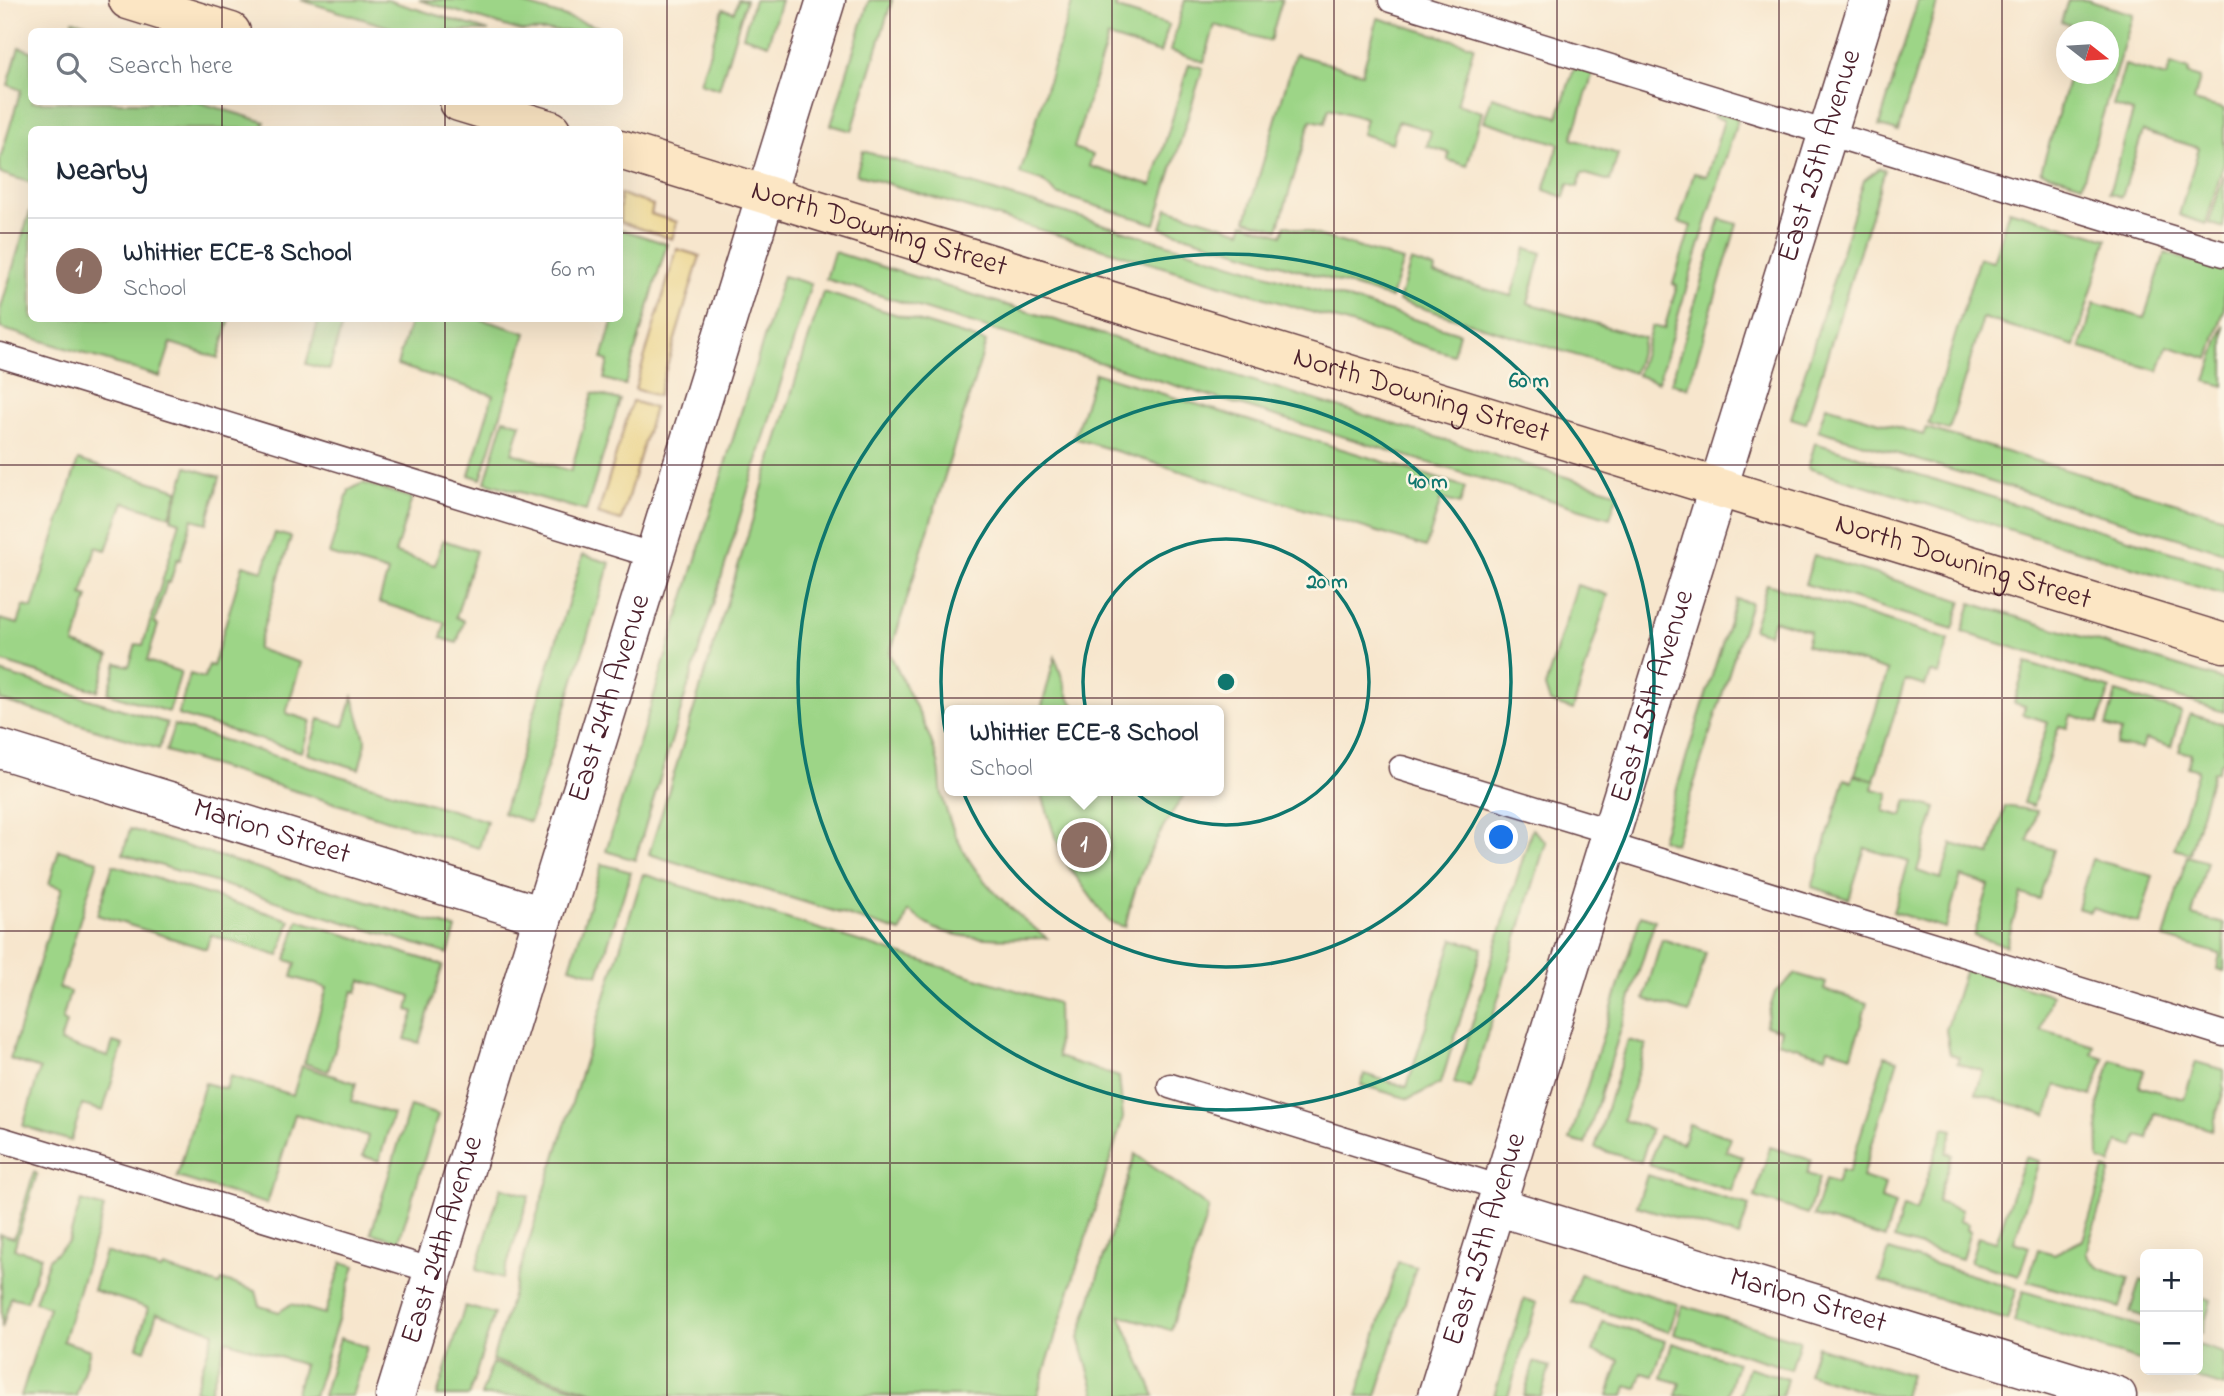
<!DOCTYPE html>
<html lang="en">
<head>
<meta charset="utf-8">
<style>
  body { margin:0; font-family:"Indie Flower",sans-serif; background:#f6f6f7; color:#1f2937 }
  .controls { position:absolute; right:21px; bottom:21px; display:grid; overflow:hidden; border-radius:10px; box-shadow:0 7px 28px #0002 }
  .controls button { width:63px; height:63px; display:grid; place-items:center; padding:0; border:0; border-bottom:2px solid #e0e1e3; background:#fff; color:#1f2937; font:35px sans-serif }
  .compass { position:absolute; left:2056px; top:21px; width:63px; height:63px; border-radius:50%; background:#fff; box-shadow:0 7px 28px #0002; rotate:107deg }
  .you { position:absolute; left:1502px; top:838px; width:24px; height:24px; margin:-18px; border:5px solid #fff; border-radius:50%; background:#1a73e8; box-shadow:0 0 0 10px #1a73e833 }
  .badge { display:grid; place-items:center; width:46px; height:46px; border-radius:50%; background:#c8321e; color:#fff; font-size:23px; font-weight:700 }
  .pin { position:absolute; translate:-50% -50%; border:4px solid #fff; box-shadow:0 2px 7px #0006 }
  .popup { position:absolute; left:944px; top:705px; width:280px; height:91px; box-sizing:border-box; display:grid; place-content:center; border-radius:10px; background:#fff; filter:drop-shadow(0 2px 5px #0005); font-size:23px; white-space:nowrap; color:#747a83 }
  .popup b { font-size:26px; color:#1f2937 }
  .popup::after { content:''; position:absolute; left:50%; top:100%; margin-left:-14px; border:14px solid transparent; border-top-color:#fff }
  .list { margin:0; padding:0; list-style:none }
  h2 { display:flex; justify-content:space-between; align-items:center; height:91px; margin:0; padding:0 28px; font-size:30px }
  h2 small { font-size:23px; font-weight:400; color:#747a83 }
  .list li { display:grid; grid-template-columns:46px 1fr auto; gap:21px; align-items:center; box-sizing:border-box; height:105px; padding:0 28px; border-top:2px solid #e0e1e3 }
  .list b { display:block; font-size:26px; white-space:nowrap }
  .list p { margin:0; font-size:23px; white-space:nowrap; color:#747a83 }
  .list em { font-size:23px; font-style:normal; color:#747a83 }
  .icon { flex:none; width:38px; height:38px; fill:none; stroke:currentColor; stroke-width:2; stroke-linecap:round; stroke-linejoin:round }
  .map { position:relative; flex:none; width:2224px; height:1396px; overflow:hidden }
  .search { position:absolute; background:#fff; box-shadow:0 7px 28px #0002; left:28px; top:28px; width:595px; height:77px; display:flex; align-items:center; gap:18px; box-sizing:border-box; padding:0 24px; border-radius:10px; color:#747a83; font-size:26px }
  .panel { position:absolute; background:#fff; box-shadow:0 7px 28px #0002; left:28px; top:126px; width:595px; height:196px; border-radius:10px }
  .map>svg:first-child { display:block }
  .green { fill:#9dd587; stroke:#747a59; stroke-width:2 }
  .sand { fill:#eeda9e; stroke:#9c7c64; stroke-width:2 }
  .lines { fill:none; stroke-linecap:round; stroke-linejoin:round }
  .service-casing { stroke:#643d43; stroke-width:27 }
  .minor-casing { stroke:#643d43; stroke-width:41 }
  .secondary-casing { stroke:#643d43; stroke-width:41 }
  .service { stroke:#fff; stroke-width:24 }
  .minor { stroke:#fff; stroke-width:38 }
  .secondary { stroke:#fce6c4; stroke-width:38 }
  .grid { fill:none; stroke:#4a1f2b; stroke-width:2; stroke-opacity:0.55 }
  .ring { fill:none; stroke:#0f766e; stroke-width:3.5 }
  .labels { text-anchor:middle; dominant-baseline:central; stroke-width:5; stroke-linejoin:round; paint-order:stroke }
  .street-label { font-size:30px; fill:#4a1f2b; stroke:#fcf5e5 }
  .centre { fill:#0f766e; stroke:#fcf5e5; stroke-width:3.5 }
  .ring-label { font-size:21px; text-anchor:middle; font-weight:bold; fill:#0f766e; stroke:#fcf5e5; stroke-width:5; stroke-linejoin:round; paint-order:stroke }
</style>
</head>
<body>
<div class="map">
<svg width="2224" height="1396" viewBox="0 0 2224 1396">
  <rect width="100%" height="100%" fill="#fcf5e5"/>
  <filter id="ink" filterUnits="userSpaceOnUse"><feTurbulence type="fractalNoise" baseFrequency=".0143" numOctaves="2"/><feDisplacementMap in="SourceGraphic" scale="14" xChannelSelector="R" yChannelSelector="G"/><feConvolveMatrix kernelMatrix="1 2 1 2 8 2 1 2 1" color-interpolation-filters="sRGB"/></filter>
  <filter id="wash" filterUnits="userSpaceOnUse"><feTurbulence type="fractalNoise" baseFrequency=".00686" numOctaves="4" result="noise"/><feDisplacementMap in="SourceGraphic" scale="28" xChannelSelector="R" yChannelSelector="G"/><feGaussianBlur stdDeviation="1.57" result="paint"/><feColorMatrix in="noise" values="0 0 0 0 0 0 0 0 0 0 0 0 0 0 0 0 0 1.4 0 .05"/><feComposite in="paint" operator="in"/></filter>
  <g filter="url(#wash)">
    <rect width="100%" height="100%" fill="#f7e6cd"/>
    <path class="green" d="M 301,0 L 387,0 L 489,31 L 402,31 Z
      M 419,0 L 511,0 L 598,27 L 597,31 L 521,31 Z
      M 738,0 L 746,0 L 719,89 L 700,83 L 723,9 L 734,12 Z
      M 754,0 L 781,0 L 768,44 L 743,36 Z
      M 869,0 L 892,0 L 852,131 L 831,125 Z
      M 1073,0 L 1118,0 L 1115,8 L 1169,25 L 1160,53 L 1108,37 L 1074,148 L 1093,155 L 1089,166 L 1152,185 L 1189,64 L 1203,68 L 1155,224 L 1057,194 L 1042,181 L 1020,174 Z
      M 1185,0 L 1282,0 L 1270,41 L 1215,25 L 1204,62 L 1170,51 Z
      M 1918,0 L 1938,0 L 1898,131 L 1879,126 Z
      M 2068,0 L 2086,0 L 2133,14 L 2082,184 L 2041,171 L 2070,74 L 2108,74 L 2108,32 L 2082,31 L 2083,29 L 2061,22 Z
      M 1378,18 L 1474,46 L 1457,104 L 1482,112 L 1467,166 L 1448,160 L 1449,153 L 1427,146 L 1431,131 L 1398,121 L 1392,143 L 1362,134 L 1366,119 L 1329,108 L 1325,123 L 1311,120 L 1278,229 L 1246,220 L 1295,54 L 1362,73 Z
      M 73,20 L 112,31 L 70,31 Z
      M 19,47 L 31,51 L 32,102 L 198,102 L 265,122 L 262,129 L 32,130 L 31,183 L 0,173 L 0,159 L 21,90 L 8,85 Z
      M 2171,64 L 2189,70 L 2188,74 L 2200,78 L 2194,101 L 2224,109 L 2224,162 L 2206,224 L 2179,215 L 2199,148 L 2143,131 L 2122,197 L 2109,193 L 2133,112 L 2113,106 L 2125,65 L 2166,77 Z
      M 1574,68 L 1593,73 L 1572,139 L 1618,154 L 1610,181 L 1582,173 L 1578,187 L 1568,184 L 1564,197 L 1544,190 L 1559,144 L 1484,121 L 1492,97 L 1558,117 Z
      M 1716,111 L 1738,118 L 1658,382 L 1637,375 L 1652,326 L 1664,329 L 1677,286 L 1673,284 L 1691,226 L 1679,222 L 1694,173 L 1707,176 L 1724,120 L 1714,117 Z
      M 863,151 L 1459,333 L 1453,355 L 856,174 Z
      M 1879,168 L 1885,170 L 1806,423 L 1791,418 L 1864,180 Z
      M 2224,175 L 2224,228 L 2209,223 Z
      M 31,208 L 32,318 L 230,319 L 218,358 L 171,343 L 160,377 L 0,328 L 0,311 Z
      M 1167,208 L 1241,231 L 1244,223 L 1282,235 L 1285,225 L 1403,261 L 1391,298 L 1161,228 Z
      M 2009,210 L 2107,239 L 2075,346 L 1983,318 L 1949,430 L 1928,424 L 1979,258 L 1993,262 Z
      M 1720,219 L 1737,224 L 1688,388 L 1671,383 Z
      M 620,229 L 667,244 L 625,385 L 604,379 L 608,361 L 602,359 L 613,319 L 620,318 Z
      M 1526,248 L 1542,253 L 1528,303 L 1644,338 L 1634,373 L 1399,301 L 1411,261 L 1435,269 L 1434,274 L 1511,296 Z
      M 834,252 L 1618,493 L 1610,518 L 826,279 Z
      M 2165,253 L 2224,271 L 2224,310 L 2209,359 L 2167,346 L 2159,371 L 2081,348 L 2094,303 L 2144,318 Z
      M 783,276 L 811,284 L 635,860 L 606,851 Z
      M 823,292 L 986,342 L 890,654 C 905,688 929,727 938,762 C 941,772 940,784 942,794 C 957,861 995,898 1047,938 C 1012,938 970,942 936,929 C 926,925 917,916 908,911 L 901,932 L 649,854 Z
      M 319,319 L 344,319 L 329,370 L 306,364 Z
      M 411,319 L 480,319 L 526,333 L 481,479 L 469,475 L 493,395 L 397,365 Z
      M 2224,325 L 2224,386 L 2206,381 Z
      M 1095,373 L 1465,487 L 1460,504 L 1441,499 L 1426,547 L 1074,438 Z
      M 593,393 L 620,400 L 586,511 L 485,482 L 504,419 L 521,424 L 512,453 L 571,471 Z
      M 1826,406 L 1923,435 L 1926,428 L 2224,517 L 2224,552 L 1818,430 Z
      M 1815,443 L 2224,568 L 2224,595 L 1808,468 Z
      M 78,460 L 178,490 L 170,516 L 124,502 L 106,550 L 96,547 L 82,595 L 88,597 L 74,644 L 109,656 L 98,691 L 0,661 L 0,619 L 18,624 L 24,606 L 32,608 Z
      M 187,467 L 220,477 L 207,523 L 192,519 L 180,560 L 177,559 L 170,583 L 167,582 L 154,623 L 158,625 L 147,661 L 181,672 L 169,712 L 108,693 L 117,663 L 129,666 L 136,644 L 143,645 L 180,522 L 171,519 Z
      M 363,483 L 412,498 L 395,553 L 435,565 L 443,540 L 476,551 L 456,617 L 464,621 L 457,643 L 441,638 L 445,623 L 379,602 L 388,572 L 329,554 L 349,490 Z
      M 275,533 L 291,537 L 257,649 L 301,663 L 286,713 L 311,721 L 302,752 L 178,715 L 190,674 L 204,678 L 209,665 L 213,666 L 243,565 L 263,571 Z
      M 583,555 L 610,563 L 530,822 L 503,813 Z
      M 1814,555 L 1962,601 L 1953,629 L 1805,584 Z
      M 1767,584 L 1949,640 L 1939,675 L 1930,672 L 1925,686 L 1905,680 L 1874,780 L 1855,774 L 1888,671 L 1806,645 L 1810,631 L 1774,620 L 1769,634 L 1753,629 Z
      M 1577,585 L 1608,595 L 1573,710 L 1550,702 L 1545,687 Z
      M 1736,599 L 1751,603 L 1675,844 L 1661,839 Z
      M 1971,603 L 2224,680 L 2224,712 L 1962,632 Z
      M 1055,657 L 1069,698 L 1078,710 L 1041,710 Z
      M 2026,663 L 2110,689 L 2098,723 L 2071,715 L 2067,728 L 2059,726 L 2033,806 L 2023,803 L 2048,722 L 2023,714 L 2025,706 L 2014,703 Z
      M 0,672 L 167,723 L 159,749 L 0,700 Z
      M 2116,692 L 2181,712 L 2171,747 L 2145,739 L 2142,749 L 2116,745 L 2121,731 L 2106,726 Z
      M 353,697 L 366,742 L 359,769 L 308,754 L 319,719 L 344,726 Z
      M 2190,714 L 2224,724 L 2224,763 L 2221,762 L 2217,772 L 2213,772 L 2190,853 L 2174,849 L 2198,770 L 2188,767 L 2191,754 L 2179,751 Z
      M 174,725 L 487,821 L 479,848 L 166,751 Z
      M 1854,775 L 1875,781 L 1873,789 L 1889,793 L 1884,811 L 1902,816 L 1907,800 L 1936,808 L 1917,871 L 1941,879 L 1952,844 L 1990,855 L 2005,806 L 2037,811 L 2028,841 L 2054,850 L 2039,899 L 2021,894 L 2006,946 L 1974,936 L 1989,885 L 1961,876 L 1945,928 L 1893,912 L 1909,862 L 1865,848 L 1849,899 L 1812,887 L 1845,779 L 1852,781 Z
      M 1041,791 L 1186,792 C 1156,835 1136,876 1125,927 L 1109,922 L 1069,867 L 1055,837 Z
      M 130,829 L 456,929 L 448,954 L 123,854 Z
      M 1532,829 L 1546,842 L 1471,1088 L 1454,1083 Z
      M 59,850 L 98,861 L 59,988 L 70,992 L 62,1021 L 66,1023 L 60,1042 L 108,1057 L 113,1042 L 123,1045 L 103,1111 L 82,1105 L 71,1141 L 23,1126 L 40,1069 L 10,1059 L 62,888 L 49,884 Z
      M 2187,856 L 2207,862 L 2192,915 L 2224,924 L 2224,971 L 2217,969 L 2220,954 L 2164,938 Z
      M 2092,859 L 2153,876 L 2139,923 L 2092,908 L 2090,912 L 2077,908 Z
      M 602,864 L 631,872 L 598,975 L 570,967 Z
      M 113,865 L 290,920 L 279,956 L 211,935 L 206,949 L 97,915 Z
      M 643,874 L 1057,1003 L 1058,1057 L 1119,1077 L 1123,1118 L 1037,1396 L 606,1396 L 492,1360 Z
      M 1641,915 L 1655,920 L 1585,1144 L 1570,1140 Z
      M 298,920 L 443,965 L 419,1043 L 405,1039 L 414,1012 L 408,1010 L 411,996 L 361,980 L 357,992 L 353,991 L 328,1071 L 304,1063 L 327,988 L 292,977 L 296,963 L 286,960 Z
      M 1453,939 L 1482,948 L 1441,1083 L 1409,1099 L 1361,1085 L 1364,1074 L 1407,1087 Z
      M 1662,939 L 1706,953 L 1689,1013 L 1644,999 Z
      M 1965,969 L 2052,995 L 2041,1030 L 2094,1046 L 2092,1054 L 2104,1058 L 2092,1096 L 2056,1085 L 2047,1115 L 1976,1093 L 1983,1071 L 1957,1063 L 1959,1057 L 1950,1054 L 1946,1030 Z
      M 1796,974 L 1826,983 L 1824,990 L 1867,1003 L 1852,1055 L 1828,1048 L 1826,1056 L 1778,1042 L 1781,1030 L 1765,1025 L 1775,992 Z
      M 1628,1040 L 1646,1045 L 1623,1120 L 1651,1129 L 1641,1162 L 1595,1148 Z
      M 1885,1056 L 1898,1060 L 1862,1177 L 1885,1184 L 1881,1199 L 1895,1204 L 1885,1238 L 1814,1216 L 1825,1180 L 1836,1184 L 1841,1170 L 1849,1172 Z
      M 2111,1060 L 2144,1070 L 2139,1086 L 2184,1099 L 2196,1062 L 2224,1070 L 2224,1089 L 2212,1130 L 2155,1113 L 2148,1139 L 2138,1136 L 2134,1147 L 2118,1142 L 2111,1164 L 2099,1160 L 2098,1105 Z
      M 302,1066 L 356,1083 L 351,1101 L 393,1114 L 379,1161 L 363,1156 L 368,1136 L 295,1114 L 267,1204 L 177,1177 L 205,1083 L 226,1089 L 230,1076 L 293,1095 Z
      M 410,1106 L 438,1115 L 399,1241 L 371,1233 Z
      M 1689,1124 L 1730,1137 L 1726,1151 L 1743,1157 L 1732,1191 L 1649,1165 L 1658,1136 L 1683,1143 Z
      M 1944,1128 L 1953,1130 L 1946,1153 L 1952,1155 L 1937,1202 L 1962,1210 L 1959,1221 L 1968,1224 L 1967,1230 L 1970,1231 L 1962,1259 L 1894,1239 L 1903,1207 L 1916,1211 Z
      M 1770,1147 L 1811,1160 L 1807,1174 L 1819,1178 L 1808,1214 L 1755,1197 Z
      M 1135,1154 L 1209,1208 L 1171,1330 L 1120,1315 L 1155,1396 L 1096,1396 L 1079,1338 Z
      M 2025,1157 L 2039,1161 L 2014,1242 L 2029,1247 L 2019,1276 L 1970,1262 L 1978,1237 L 1996,1242 Z
      M 2104,1169 L 2111,1171 L 2086,1253 C 2094,1270 2112,1273 2129,1278 L 2120,1308 L 2028,1281 L 2038,1249 L 2054,1254 L 2083,1240 Z
      M 34,1172 L 37,1174 L 14,1249 L 41,1256 L 27,1301 L 11,1297 L 2,1328 L 0,1234 L 14,1238 Z
      M 1647,1175 L 1749,1206 L 1739,1237 L 1637,1206 Z
      M 501,1187 L 529,1196 L 503,1278 L 476,1270 Z
      M 81,1201 L 104,1208 L 63,1341 L 90,1350 L 76,1396 L 21,1396 L 49,1307 L 35,1302 L 49,1259 L 68,1242 Z
      M 1889,1250 L 2017,1289 L 2007,1320 L 1880,1281 Z
      M 105,1252 L 161,1270 L 163,1267 L 220,1285 L 222,1280 L 256,1291 L 260,1306 L 279,1312 L 291,1304 L 325,1314 L 342,1262 L 355,1266 L 314,1396 L 295,1396 L 304,1365 L 226,1340 L 209,1395 L 195,1390 L 214,1332 L 157,1313 L 145,1350 L 137,1347 L 148,1308 L 93,1290 Z
      M 1398,1262 L 1416,1267 L 1376,1396 L 1357,1396 Z
      M 1580,1274 L 1678,1304 L 1669,1332 L 1571,1302 Z
      M 2140,1280 L 2145,1282 L 2145,1317 L 2130,1312 Z
      M 2023,1291 L 2145,1328 L 2145,1362 L 2014,1322 Z
      M 2198,1297 L 2211,1301 L 2202,1333 L 2198,1332 Z
      M 1524,1299 L 1537,1303 L 1508,1396 L 1494,1396 Z
      M 1682,1305 L 1800,1341 L 1791,1369 L 1674,1334 Z
      M 465,1306 L 494,1314 L 469,1396 L 437,1396 Z
      M 1603,1322 L 1665,1341 L 1654,1376 L 1642,1373 L 1637,1389 L 1627,1386 L 1624,1396 L 1608,1396 L 1619,1360 L 1593,1352 Z
      M 340,1338 L 367,1347 L 352,1396 L 323,1396 Z
      M 1672,1343 L 1737,1363 L 1727,1396 L 1676,1396 L 1680,1383 L 1662,1378 Z
      M 2198,1345 L 2224,1353 L 2224,1387 L 2169,1370 L 2198,1370 Z
      M 1817,1346 L 1910,1375 L 1904,1396 L 1880,1396 L 1808,1374 Z
      M 1534,1362 L 1550,1367 L 1541,1396 L 1524,1396 Z
      M 492,1363 L 600,1396 L 481,1396 Z
      M 1748,1367 L 1787,1379 L 1782,1396 L 1739,1396 Z"/>
    <path class="sand" d="M 620,194 L 653,205 L 651,214 L 677,222 L 672,239 L 620,222 Z
      M 677,249 L 700,256 L 658,396 L 635,389 Z
      M 632,401 L 654,408 L 621,521 L 598,514 Z"/>
  </g>
  <g filter="url(#ink)">
    <g class="lines">
      <defs>
        <path id="service" d="M 1391,0 L 2224,254
          M 0,355 L 655,556
          M 1401,768 L 1612,832
          M 1608,845 L 2224,1034
          M 1170,1086 L 1501,1188
          M 0,1139 L 434,1271"/>
        <g id="minor">
          <path id="s1" d="M 0,749 L 543,916"/>
          <path id="s2" d="M 1496,1206 L 2117,1396"/>
          <path id="s3" d="M 395,1396 L 826,0"/>
          <path id="s4" d="M 1437,1396 L 1869,0"/>
        </g>
        <g id="secondary">
          <path d="M 128,0 L 231,32"/>
          <path d="M 459,102 L 551,130"/>
          <path id="s5" d="M 620,150 L 2224,643"/>
        </g>
      </defs>
      <use href="#service" class="service-casing"/>
      <use href="#minor" class="minor-casing"/>
      <use href="#secondary" class="secondary-casing"/>
      <use href="#service" class="service"/>
      <use href="#minor" class="minor"/>
      <use href="#secondary" class="secondary"/>
    </g>
  </g>
  <path class="grid" d="M 222,0 L 222,32M 445,0 L 445,32M 667,0 L 667,1396M 890,0 L 890,1396M 1112,0 L 1112,1396M 1334,0 L 1334,1396M 1557,0 L 1557,1396M 1779,0 L 1779,1396M 2002,0 L 2002,1396M 222,102 L 222,130M 445,102 L 445,130M 0,233 L 32,233M 620,233 L 2224,233M 222,318 L 222,1396M 445,318 L 445,1396M 0,465 L 2224,465M 0,698 L 2224,698M 0,931 L 2224,931M 0,1163 L 2224,1163"/>
  <g class="ring">
    <circle cx="1226" cy="682" r="143"/>
    <circle cx="1226" cy="682" r="285"/>
    <circle cx="1226" cy="682" r="428"/>
  </g>
  <g class="labels">
    <g class="street-label">
      <text stroke="none"><textPath href="#s4" startOffset="1298">East 25th Avenue</textPath></text>
      <text stroke="none"><textPath href="#s5" startOffset="271">North Downing Street</textPath></text>
      <text stroke="none"><textPath href="#s5" startOffset="838">North Downing Street</textPath></text>
      <text stroke="none"><textPath href="#s5" startOffset="1405">North Downing Street</textPath></text>
      <text stroke="none"><textPath href="#s3" startOffset="730">East 24th Avenue</textPath></text>
      <text stroke="none"><textPath href="#s4" startOffset="732">East 25th Avenue</textPath></text>
      <text stroke="none"><textPath href="#s1" startOffset="284">Marion Street</textPath></text>
      <text stroke="none"><textPath href="#s3" startOffset="163">East 24th Avenue</textPath></text>
      <text stroke="none"><textPath href="#s4" startOffset="164">East 25th Avenue</textPath></text>
      <text stroke="none"><textPath href="#s2" startOffset="326">Marion Street</textPath></text>
    </g>
  </g>
  <circle cx="1226" cy="682" r="10" class="centre"/>
  <g class="ring-label">
    <text x="1529" y="387">60 m</text>
    <text x="1428" y="488">40 m</text>
    <text x="1327" y="588">20 m</text>
  </g>
</svg>
<div class="controls">
<button>+</button>
<button>−</button>
</div>
<svg class="compass" viewBox="-18 -18 36 36"><path d="M0-13l5 13h-10z" fill="#e53935"/><path d="M0 13l5-13h-10z" fill="#747a83"/></svg>
<div class="you"></div>
<div class="pin badge" style="left:1084px;top:845px;background:#8d6e63">1</div>
<div class="popup"><b>Whittier ECE-8 School</b>School</div>
<div class="search"><svg class="icon" aria-label="search" viewBox="0 0 24 24"><circle cx="10" cy="10" r="6"/><path d="M15 15l6 6"/></svg>Search here</div>
<section class="panel">
<h2>Nearby<small></small></h2>
<ul class="list">
<li><span class="badge" style="background:#8d6e63">1</span><div><b>Whittier ECE-8 School</b><p>School</p></div><em>60 m</em></li>
</ul>
</section>
</div>
</body>
</html>
